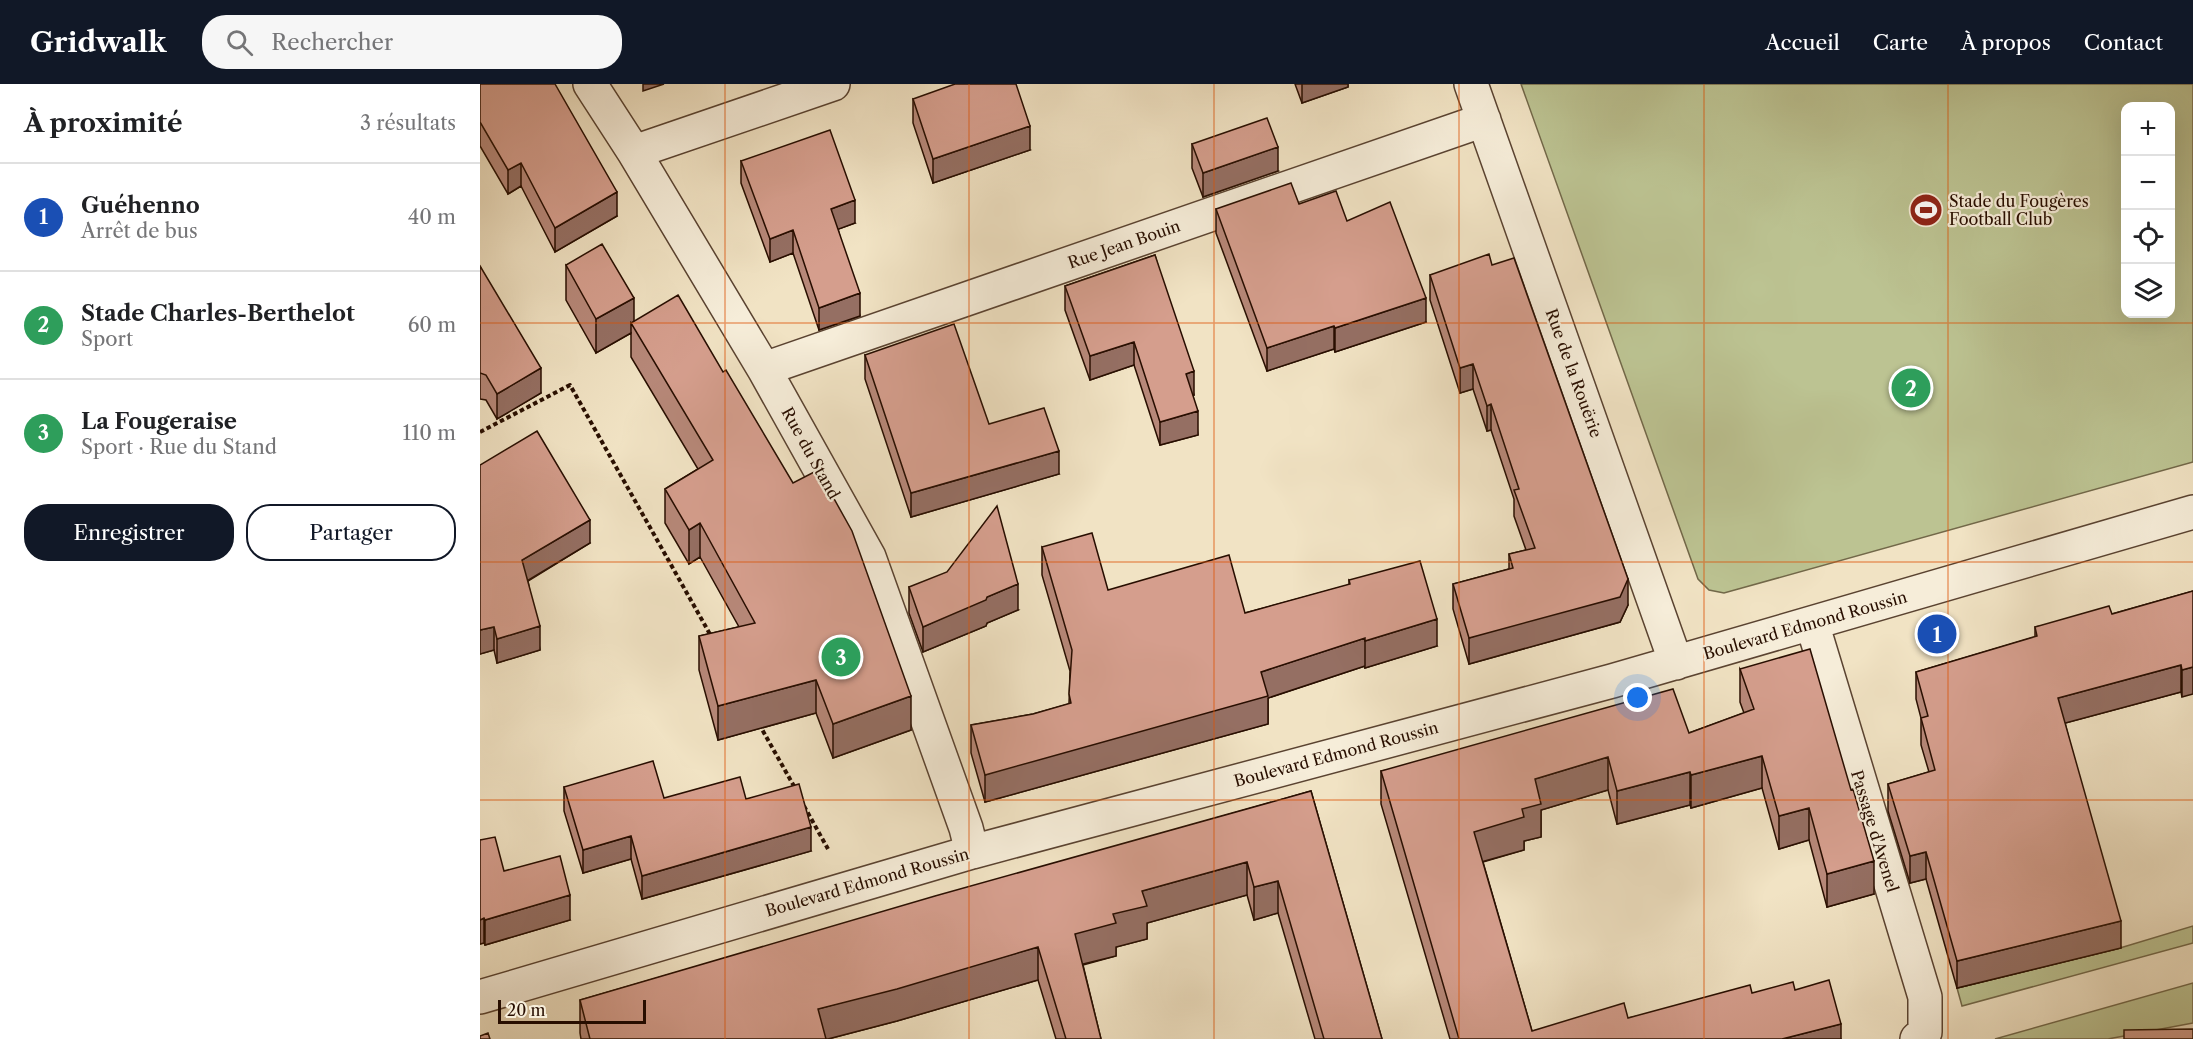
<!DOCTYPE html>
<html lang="fr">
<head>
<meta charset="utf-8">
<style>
  body { margin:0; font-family:"Libre Caslon Text",serif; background:#f6f6f6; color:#202124 }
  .controls { position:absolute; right:18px; top:18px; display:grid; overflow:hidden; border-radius:12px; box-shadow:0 6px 24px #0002 }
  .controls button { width:54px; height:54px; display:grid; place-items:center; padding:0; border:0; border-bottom:2px solid #e0e0e0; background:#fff; color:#202124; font:30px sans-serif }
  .scale { position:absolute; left:18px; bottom:15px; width:148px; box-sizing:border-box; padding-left:6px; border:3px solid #280e00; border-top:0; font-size:16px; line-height:21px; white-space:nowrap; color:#280e00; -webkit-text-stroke:4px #f6edd9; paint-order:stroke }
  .you { position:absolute; left:1158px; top:614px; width:21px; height:21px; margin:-15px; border:4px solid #fff; border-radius:50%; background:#1a73e8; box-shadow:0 0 0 9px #1a73e833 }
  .badge { display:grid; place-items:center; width:39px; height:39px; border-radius:50%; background:#111827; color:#fff; font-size:20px; font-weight:700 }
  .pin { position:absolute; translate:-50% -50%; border:3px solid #fff; box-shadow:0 2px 6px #0006 }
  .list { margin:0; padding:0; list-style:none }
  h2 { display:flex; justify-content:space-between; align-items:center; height:78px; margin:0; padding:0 24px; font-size:26px }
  h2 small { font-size:20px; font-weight:400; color:#757577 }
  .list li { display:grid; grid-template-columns:39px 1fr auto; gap:18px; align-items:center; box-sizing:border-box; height:108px; padding:0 24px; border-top:2px solid #e0e0e0 }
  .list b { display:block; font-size:22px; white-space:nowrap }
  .list p { margin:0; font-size:20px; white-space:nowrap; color:#757577 }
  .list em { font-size:20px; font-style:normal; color:#757577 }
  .actions { display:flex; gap:12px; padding:18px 24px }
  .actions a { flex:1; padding:14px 0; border:2px solid #111827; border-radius:24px; text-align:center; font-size:21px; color:#111827 }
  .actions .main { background:#111827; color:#fff }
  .icon { flex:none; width:33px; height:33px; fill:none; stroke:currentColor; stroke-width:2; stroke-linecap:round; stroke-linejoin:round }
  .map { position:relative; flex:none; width:1713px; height:955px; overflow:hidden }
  header { display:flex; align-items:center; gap:36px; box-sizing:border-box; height:84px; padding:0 30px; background:#111827; color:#fff }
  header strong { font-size:28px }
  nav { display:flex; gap:33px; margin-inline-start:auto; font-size:21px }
  .search { width:420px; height:54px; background:#f6f6f6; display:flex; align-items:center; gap:15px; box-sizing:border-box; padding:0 21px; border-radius:24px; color:#757577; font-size:22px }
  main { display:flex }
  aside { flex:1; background:#fff }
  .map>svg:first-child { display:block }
  .green { fill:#bcc392; stroke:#726849; stroke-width:1.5; fill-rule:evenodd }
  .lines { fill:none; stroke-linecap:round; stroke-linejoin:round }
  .minor-casing { stroke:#5a4331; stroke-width:36 }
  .path { stroke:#280e00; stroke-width:4; stroke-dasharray:4.5 3; stroke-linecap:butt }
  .minor { stroke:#f6edd9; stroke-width:33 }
  .wall { fill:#b78879; stroke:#280e00; stroke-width:1.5 }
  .shaded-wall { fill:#956f63; stroke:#280e00; stroke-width:1.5 }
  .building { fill:#d59e8d; stroke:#280e00; stroke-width:1.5 }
  .grid { fill:none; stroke:#de550b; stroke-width:1.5; stroke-opacity:0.55 }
  .labels { text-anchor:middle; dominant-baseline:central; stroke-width:4.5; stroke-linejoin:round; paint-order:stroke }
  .poi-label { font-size:16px; fill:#280e00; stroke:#f6edd9; text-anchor:start }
  .street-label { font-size:16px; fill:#280e00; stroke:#f6edd9 }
</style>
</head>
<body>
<header>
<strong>Gridwalk</strong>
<div class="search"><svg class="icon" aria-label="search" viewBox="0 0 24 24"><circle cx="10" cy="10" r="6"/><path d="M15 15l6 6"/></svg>Rechercher</div>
<nav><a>Accueil</a><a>Carte</a><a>À propos</a><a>Contact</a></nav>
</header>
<main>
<aside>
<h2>À proximité<small>3 résultats</small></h2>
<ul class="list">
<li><span class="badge" style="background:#1a4fb4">1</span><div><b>Guéhenno</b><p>Arrêt de bus</p></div><em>40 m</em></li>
<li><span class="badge" style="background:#2e9e5b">2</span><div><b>Stade Charles-Berthelot</b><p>Sport</p></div><em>60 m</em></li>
<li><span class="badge" style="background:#2e9e5b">3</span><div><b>La Fougeraise</b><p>Sport · Rue du Stand</p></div><em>110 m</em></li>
</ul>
<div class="actions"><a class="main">Enregistrer</a><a>Partager</a></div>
</aside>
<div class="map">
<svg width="1713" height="955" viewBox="0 0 1713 955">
  <rect width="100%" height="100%" fill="#f1e3c4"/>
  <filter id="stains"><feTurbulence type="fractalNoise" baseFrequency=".00333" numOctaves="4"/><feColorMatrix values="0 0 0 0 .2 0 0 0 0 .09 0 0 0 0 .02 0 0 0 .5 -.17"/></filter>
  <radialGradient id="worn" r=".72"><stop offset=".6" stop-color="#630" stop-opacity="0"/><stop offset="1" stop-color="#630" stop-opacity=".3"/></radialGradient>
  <path class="green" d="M 1041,0 L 1713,0 L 1713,378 L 1244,509 L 1229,506 L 1218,495 ZM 1646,22 L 1690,22 L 1690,230 L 1646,230 Z
    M 1713,842 L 1713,859 L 1482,922 L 1477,904 L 1640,864 Z
    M 1713,899 L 1713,939 L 1628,955 L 1515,955 Z"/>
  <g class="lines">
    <defs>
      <path id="minor" d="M 110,0 L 154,68 L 284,285 L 389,473 L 486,744 L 492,768
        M 991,0 L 1196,579
        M 154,68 L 353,0
        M 284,285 L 1004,36
        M 1332,539 L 1445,913 L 1445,948 L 1437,955
        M 0,913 L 492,768 L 1132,597 L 1713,428"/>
    </defs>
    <use href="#minor" class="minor-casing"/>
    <path class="path" d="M 0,348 L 90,301 L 231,552
      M 279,640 L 315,704
      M 324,722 L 348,765"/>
    <use href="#minor" class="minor"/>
  </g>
  <path class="wall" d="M 0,0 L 137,132 L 75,168 L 41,102 L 28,110 L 0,62 Z
    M 815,0 L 868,0 L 868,3 L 822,19 Z
    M 433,15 L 550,66 L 453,99 L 433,39 Z
    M 712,60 L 798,87 L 723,113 L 712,84 Z
    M 261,77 L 375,139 L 358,145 L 380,232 L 339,246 L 313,169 L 290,178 L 261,99 Z
    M 819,120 L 867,137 L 946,238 L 855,268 L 854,265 L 787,287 L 736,149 L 736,125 Z
    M 675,171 L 714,311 L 713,311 L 718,351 L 680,361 L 654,281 L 610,296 L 585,226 L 585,202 Z
    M 86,181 L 154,237 L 431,646 L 353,674 L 336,629 L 238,656 L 219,586 L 219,552 L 259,543 L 220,473 L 209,480 L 185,439 L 185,405 L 218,385 L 151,273 L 151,249 L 116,269 L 86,216 Z
    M 1012,181 L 1148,521 L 1140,538 L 989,580 L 973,525 L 973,500 L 1029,485 L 1029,470 L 1046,466 L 1034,432 L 1034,415 L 1011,346 L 1007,347 L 993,305 L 980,309 L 950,216 L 950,191 Z
    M 0,182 L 61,309 L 17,335 L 6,316 L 0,315 Z
    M 385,271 L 509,340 L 579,390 L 431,433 L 385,295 Z
    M 0,381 L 110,459 L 48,497 L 60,566 L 17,579 L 14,566 L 0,570 Z
    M 562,463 L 628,506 L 765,529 L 869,501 L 869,496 L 957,562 L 885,584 L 885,582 L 788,614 L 788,640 L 505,718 L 491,669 L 491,641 L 553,630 L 589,620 L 590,587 L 562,491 Z
    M 429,503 L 538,526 L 507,539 L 506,542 L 443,568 L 429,529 Z
    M 1713,507 L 1702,613 L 1701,608 L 1585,639 L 1641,864 L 1477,904 L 1446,795 L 1430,799 L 1408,727 L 1408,700 L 1449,688 L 1441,661 L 1441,634 L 1436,615 L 1436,588 L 1555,553 L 1555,543 L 1632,530 Z
    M 1260,585 L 1394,810 L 1347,823 L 1329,756 L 1299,765 L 1282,704 L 1211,724 L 1210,721 L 1137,740 L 1128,706 L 1061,726 L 1061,753 L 1044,757 L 1044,766 L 1003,778 L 1052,947 L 1148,934 L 1272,909 L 1315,906 L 1361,955 L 970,955 L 901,720 L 901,687 L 1209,649 L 1264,629 L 1260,618 Z
    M 84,703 L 184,714 L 266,715 L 331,767 L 162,815 L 151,775 L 103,789 L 84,727 Z
    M 831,707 L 902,955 L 835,955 L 798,829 L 774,836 L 767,811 L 667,839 L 667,855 L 636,863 L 636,872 L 603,881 L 621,955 L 576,955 L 558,896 L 417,937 L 348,955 L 101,955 L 100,949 L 100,916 Z
    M 0,756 L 24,787 L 90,836 L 5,861 L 4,859 L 0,860 Z"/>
  <path class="shaded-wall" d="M 163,0 L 184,0 L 163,7 Z
    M 822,0 L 868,0 L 868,3 L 822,19 Z
    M 550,42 L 550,66 L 453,99 L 453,75 Z
    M 798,63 L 798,87 L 723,113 L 723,89 Z
    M 41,79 L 41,102 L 28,110 L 28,86 Z
    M 137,108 L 137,132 L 75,168 L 75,144 Z
    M 375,116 L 375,139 L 351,148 L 351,125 Z
    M 313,146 L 313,169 L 290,178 L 290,155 Z
    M 380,209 L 380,232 L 339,246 L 339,224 Z
    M 154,214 L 154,243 L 151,239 L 151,249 L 116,269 L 116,235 Z
    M 946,214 L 946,238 L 855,268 L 855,244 Z
    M 854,242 L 854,265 L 787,287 L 787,264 Z
    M 654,258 L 654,281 L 610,296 L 610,272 Z
    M 993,280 L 993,305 L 980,309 L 980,284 Z
    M 61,284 L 61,309 L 17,335 L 17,310 Z
    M 714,287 L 714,311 L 706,314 L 706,290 Z
    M 1011,320 L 1011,346 L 1007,347 L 1007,322 Z
    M 718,327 L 718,351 L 680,361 L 680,338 Z
    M 579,367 L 579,390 L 431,433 L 431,409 Z
    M 110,436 L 110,459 L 42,500 L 42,476 Z
    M 220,439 L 220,473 L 209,480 L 209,446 Z
    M 1148,495 L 1148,521 L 1140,538 L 989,580 L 989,554 Z
    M 538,500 L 538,526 L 507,539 L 506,542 L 443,568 L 443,543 L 507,513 Z
    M 957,535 L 957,562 L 885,584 L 885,557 Z
    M 60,542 L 60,566 L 17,579 L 17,555 Z
    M 14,543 L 14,566 L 0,570 L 0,546 Z
    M 885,554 L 885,582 L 788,614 L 788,640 L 505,718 L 505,691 L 781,588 Z
    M 1701,581 L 1701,608 L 1578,641 L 1578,614 Z
    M 1713,583 L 1713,610 L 1702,613 L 1702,586 Z
    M 336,596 L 336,629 L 238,656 L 238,622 Z
    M 431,612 L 431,646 L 353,674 L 353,640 Z
    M 1282,672 L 1282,704 L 1211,724 L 1211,691 Z
    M 1128,673 L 1128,706 L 1061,726 L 1061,753 L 1044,757 L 1044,766 L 994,780 L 994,748 L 1055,695 Z
    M 1210,688 L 1210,721 L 1137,740 L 1137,707 Z
    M 1329,724 L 1329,756 L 1299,765 L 1299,732 Z
    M 331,743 L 331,767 L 162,815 L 162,792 Z
    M 151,752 L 151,775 L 103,789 L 103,766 Z
    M 1446,768 L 1446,795 L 1430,799 L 1430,772 Z
    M 1394,777 L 1394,810 L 1347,823 L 1347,790 Z
    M 767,778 L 767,811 L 667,839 L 667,855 L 636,863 L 636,872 L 595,882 L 595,850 L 662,807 Z
    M 798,797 L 798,829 L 774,836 L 774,803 Z
    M 90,811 L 90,836 L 5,861 L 5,836 Z
    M 4,834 L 4,859 L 0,860 L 0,836 Z
    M 1641,837 L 1641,864 L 1477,904 L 1477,877 Z
    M 558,863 L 558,896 L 417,937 L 348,955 L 338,955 L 338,925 Z
    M 1361,940 L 1361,955 L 1302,955 Z"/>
  <path class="building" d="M 0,0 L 75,0 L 137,108 L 75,144 L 41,79 L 28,86 L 0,38 Z
    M 475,0 L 536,0 L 550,42 L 453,75 L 433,15 Z
    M 787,34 L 798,63 L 723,89 L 712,60 Z
    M 350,46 L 375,116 L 351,125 L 380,209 L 339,224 L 313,146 L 290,155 L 261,77 Z
    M 811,99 L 819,120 L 856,107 L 867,137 L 910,118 L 946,214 L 855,244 L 854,242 L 787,264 L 736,125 Z
    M 122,160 L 154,214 L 116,235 L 86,181 Z
    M 1009,170 L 1012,181 L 1034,174 L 1148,495 L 1140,513 L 989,554 L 973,500 L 1033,484 L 1029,470 L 1055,464 L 1034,406 L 1039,405 L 1011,320 L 1007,322 L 993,280 L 980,284 L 950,191 Z
    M 675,171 L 714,287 L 706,290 L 718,327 L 680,338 L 654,258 L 610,272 L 585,202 Z
    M 0,182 L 61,284 L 17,310 L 6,291 L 0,289 Z
    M 198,211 L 243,288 L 246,286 L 313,399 L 338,386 L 372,447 L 431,612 L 353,640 L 336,596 L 238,622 L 219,552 L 275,539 L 220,439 L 209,446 L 185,405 L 233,376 L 151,239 Z
    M 474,240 L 509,340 L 564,324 L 579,367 L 431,409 L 385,271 Z
    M 57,347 L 110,436 L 42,476 L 60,542 L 17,555 L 14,543 L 0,546 L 0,381 Z
    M 517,422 L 538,500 L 507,513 L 506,516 L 443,543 L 429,503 L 467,488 Z
    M 612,449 L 628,506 L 749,471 L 765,529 L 870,500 L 869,496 L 940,477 L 957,535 L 885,557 L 885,554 L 781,588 L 788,612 L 505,691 L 491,641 L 553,630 L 591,619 L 589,610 L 592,566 L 562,463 Z
    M 1713,507 L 1713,583 L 1702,586 L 1701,581 L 1578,614 L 1641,837 L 1477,877 L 1446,768 L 1430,772 L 1408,700 L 1455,686 L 1441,634 L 1448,632 L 1436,588 L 1557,552 L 1555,543 L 1629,522 L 1632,530 Z
    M 1330,565 L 1371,706 L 1373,705 L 1394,777 L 1347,790 L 1329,724 L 1299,732 L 1282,672 L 1211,691 L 1210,688 L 1137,707 L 1128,673 L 1055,695 L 1061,720 L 1042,725 L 1044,733 L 994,748 L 1052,947 L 1144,919 L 1148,934 L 1270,901 L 1272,909 L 1313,898 L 1315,906 L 1349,896 L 1361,940 L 1302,955 L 979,955 L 901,687 L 1193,605 L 1209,649 L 1274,625 L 1260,585 Z
    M 173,677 L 184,714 L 260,693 L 266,715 L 319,700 L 331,743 L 162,792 L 151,752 L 103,766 L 84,703 Z
    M 831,707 L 902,955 L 844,955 L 798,797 L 774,803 L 767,778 L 662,807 L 667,822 L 633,830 L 636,839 L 595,850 L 621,955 L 586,955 L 558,863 L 417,905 L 338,925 L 346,955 L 110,955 L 100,916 L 455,812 Z
    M 15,753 L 24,787 L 80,772 L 90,811 L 5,836 L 4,834 L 0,836 L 0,756 Z
    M 1713,945 L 1713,955 L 1644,955 L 1644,946 Z
    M 8,949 L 10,955 L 0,955 L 0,952 Z"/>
  <path class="grid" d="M 245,0 L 245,955M 489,0 L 489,955M 734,0 L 734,955M 979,0 L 979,955M 1224,0 L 1224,955M 1468,0 L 1468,955M 0,239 L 1713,239M 0,478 L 1713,478M 0,716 L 1713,716"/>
  <defs>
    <symbol id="stadium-disc" viewBox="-11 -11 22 22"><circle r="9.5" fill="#8f2418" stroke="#f6edd9"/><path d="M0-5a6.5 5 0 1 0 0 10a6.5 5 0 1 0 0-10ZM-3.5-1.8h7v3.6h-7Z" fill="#fff"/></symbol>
  </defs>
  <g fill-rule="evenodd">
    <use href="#stadium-disc" x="1427" y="107" width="38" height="38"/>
  </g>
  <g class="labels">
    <g class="poi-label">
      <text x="1469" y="117">Stade du Fougères<tspan x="1469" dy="18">Football Club</tspan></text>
    </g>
    <g class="street-label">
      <text transform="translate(644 160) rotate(-19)">Rue Jean Bouin</text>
      <text transform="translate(1094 289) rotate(70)">Rue de la Rouërie</text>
      <text transform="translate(331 369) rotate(61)">Rue du Stand</text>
      <text transform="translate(1325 541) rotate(-16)">Boulevard Edmond Roussin</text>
      <text transform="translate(856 670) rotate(-15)">Boulevard Edmond Roussin</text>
      <text transform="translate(1395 747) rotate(73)">Passage d'Avenel</text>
      <text transform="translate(387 798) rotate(-16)">Boulevard Edmond Roussin</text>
    </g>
  </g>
  <rect width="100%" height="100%" filter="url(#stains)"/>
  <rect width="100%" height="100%" fill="url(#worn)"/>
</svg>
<div class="controls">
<button>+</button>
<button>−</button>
<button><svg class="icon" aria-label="locate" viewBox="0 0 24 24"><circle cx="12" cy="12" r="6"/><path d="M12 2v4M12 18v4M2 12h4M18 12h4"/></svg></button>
<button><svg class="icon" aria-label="layers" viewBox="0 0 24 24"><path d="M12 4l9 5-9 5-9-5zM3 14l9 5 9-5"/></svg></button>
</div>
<div class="scale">20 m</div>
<div class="you"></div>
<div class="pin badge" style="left:1457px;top:550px;background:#1a4fb4">1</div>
<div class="pin badge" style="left:1431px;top:304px;background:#2e9e5b">2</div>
<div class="pin badge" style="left:361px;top:573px;background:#2e9e5b">3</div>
</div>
</main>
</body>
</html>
